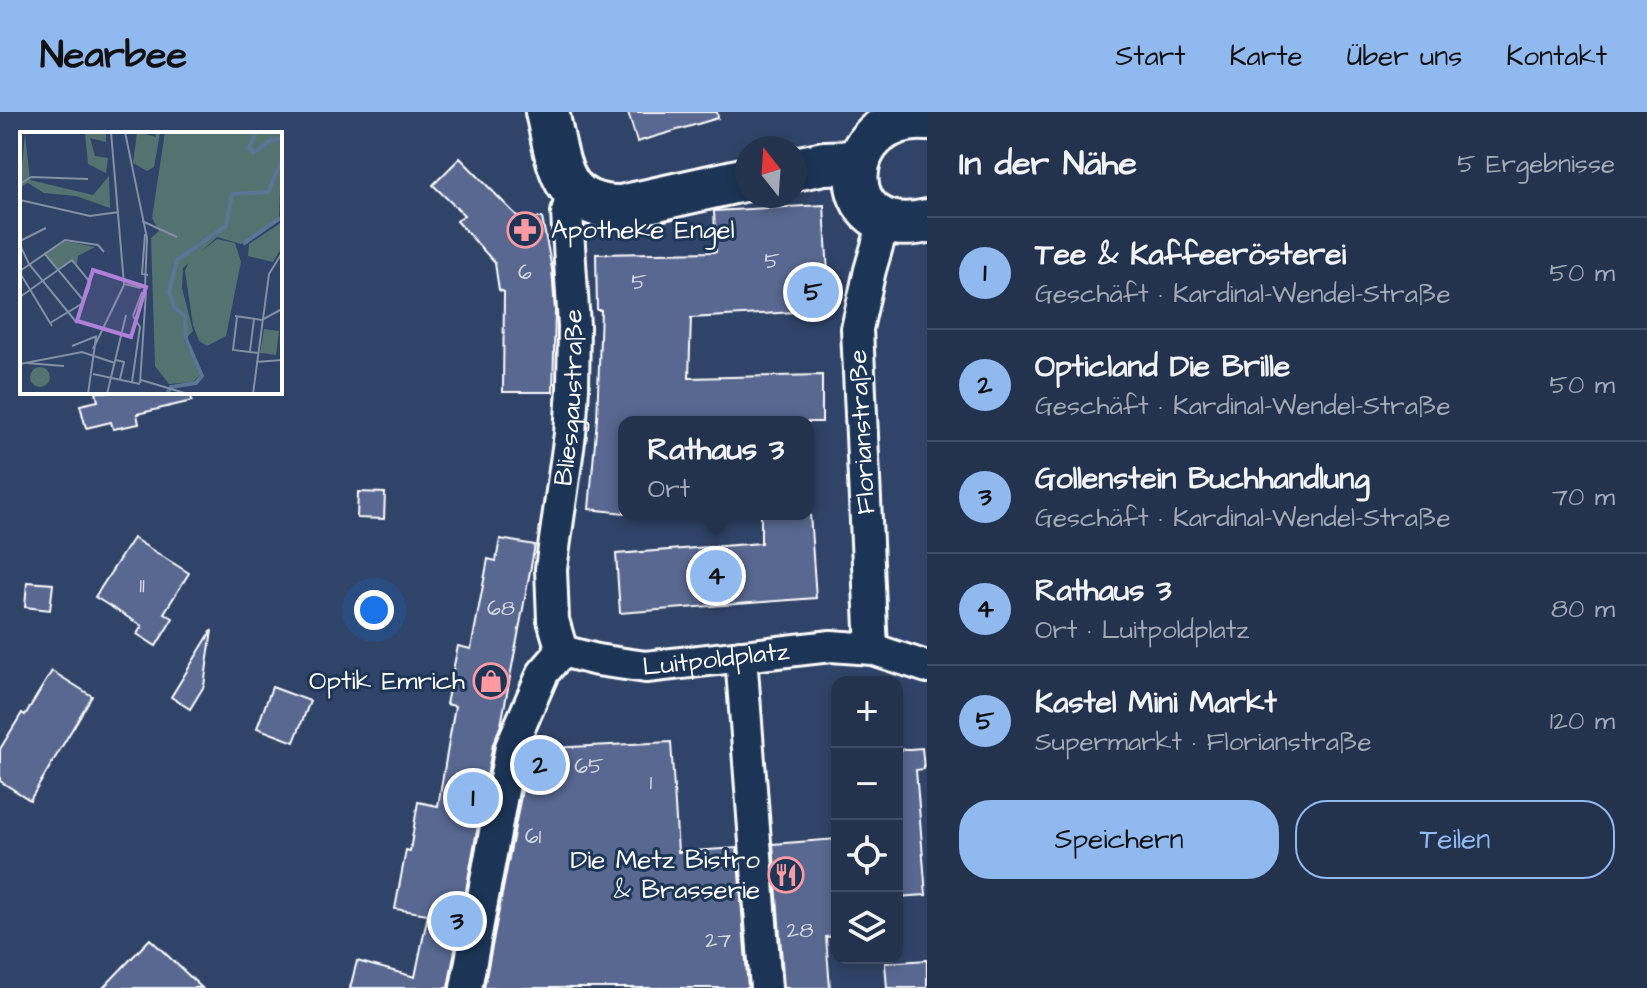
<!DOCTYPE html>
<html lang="de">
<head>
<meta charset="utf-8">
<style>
  body { margin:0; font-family:"Architects Daughter",sans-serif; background:#2b3b55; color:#f1f3f6 }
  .controls { position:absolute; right:24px; bottom:24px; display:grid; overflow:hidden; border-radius:16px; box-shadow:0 4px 12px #0003 }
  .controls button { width:72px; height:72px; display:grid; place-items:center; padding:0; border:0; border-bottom:2px solid #404e66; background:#23334e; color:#f1f3f6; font:40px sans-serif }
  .compass { position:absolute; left:735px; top:24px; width:72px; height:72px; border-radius:50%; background:#23334e; box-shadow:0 4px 12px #0003; rotate:343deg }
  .you { position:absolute; left:374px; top:498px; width:28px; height:28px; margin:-20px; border:6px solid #fff; border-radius:50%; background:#1a73e8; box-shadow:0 0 0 12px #1a73e833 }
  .badge { display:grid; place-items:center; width:52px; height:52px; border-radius:50%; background:#90b9f0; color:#111; font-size:26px; font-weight:700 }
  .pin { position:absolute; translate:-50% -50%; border:4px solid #fff; box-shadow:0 2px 8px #0006 }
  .popup { position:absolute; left:618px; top:304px; width:196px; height:104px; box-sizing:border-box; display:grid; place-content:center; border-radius:16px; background:#23334e; filter:drop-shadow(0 2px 6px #0005); font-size:26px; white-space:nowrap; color:#a3aab6 }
  .popup b { font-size:30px; color:#f1f3f6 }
  .popup::after { content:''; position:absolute; left:50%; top:100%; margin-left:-16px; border:16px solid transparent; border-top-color:#23334e }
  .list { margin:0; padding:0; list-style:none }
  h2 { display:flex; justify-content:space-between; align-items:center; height:104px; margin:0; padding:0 32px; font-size:34px }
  h2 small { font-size:26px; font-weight:400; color:#a3aab6 }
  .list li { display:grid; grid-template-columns:52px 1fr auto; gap:24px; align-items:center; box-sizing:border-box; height:112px; padding:0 32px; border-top:2px solid #404e66 }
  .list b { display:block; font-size:30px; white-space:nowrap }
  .list p { margin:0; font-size:26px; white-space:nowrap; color:#a3aab6 }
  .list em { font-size:26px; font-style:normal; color:#a3aab6 }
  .actions { display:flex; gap:16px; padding:24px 32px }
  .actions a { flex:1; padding:18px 0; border:2px solid #90b9f0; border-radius:32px; text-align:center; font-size:28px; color:#90b9f0 }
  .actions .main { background:#90b9f0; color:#111 }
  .icon { flex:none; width:44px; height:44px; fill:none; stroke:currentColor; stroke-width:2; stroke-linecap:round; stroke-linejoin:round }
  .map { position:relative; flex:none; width:927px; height:876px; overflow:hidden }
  header { display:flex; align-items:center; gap:48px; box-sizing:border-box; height:112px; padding:0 40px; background:#90b9f0; color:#111 }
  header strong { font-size:38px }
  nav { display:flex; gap:44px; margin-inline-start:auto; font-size:28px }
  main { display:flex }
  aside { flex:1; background:#23334e }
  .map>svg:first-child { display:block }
  .building { fill:#586890; stroke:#fff; stroke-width:2 }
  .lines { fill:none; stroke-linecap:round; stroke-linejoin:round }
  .street-casing { stroke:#fff; stroke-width:36 }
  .secondary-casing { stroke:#fff; stroke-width:48 }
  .street { stroke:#1d3557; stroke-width:30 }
  .secondary { stroke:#1d3557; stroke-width:42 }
  .labels { text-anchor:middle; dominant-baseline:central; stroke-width:6; stroke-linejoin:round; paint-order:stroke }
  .number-label { font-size:22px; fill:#d5d9e3 }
  .poi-label { font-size:26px; fill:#fff; stroke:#1d3557; text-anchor:end }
  .street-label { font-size:26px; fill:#fff; stroke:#1d3557 }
  .inset-river { fill:none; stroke:#5a7596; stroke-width:4 }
  .inset-road { fill:none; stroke:#828fa4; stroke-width:2 }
  .view { fill:#b080d9; fill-opacity:0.15; stroke:#b080d9; stroke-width:4 }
  .inset-edge { fill:none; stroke:#fff; stroke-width:4 }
</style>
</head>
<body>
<header>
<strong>Nearbee</strong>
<nav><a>Start</a><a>Karte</a><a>Über uns</a><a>Kontakt</a></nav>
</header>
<main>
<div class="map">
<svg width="927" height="876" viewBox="0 0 927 876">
  <rect width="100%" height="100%" fill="#2f4468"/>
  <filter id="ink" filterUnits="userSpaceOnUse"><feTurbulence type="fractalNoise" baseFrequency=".0125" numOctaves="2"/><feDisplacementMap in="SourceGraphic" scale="16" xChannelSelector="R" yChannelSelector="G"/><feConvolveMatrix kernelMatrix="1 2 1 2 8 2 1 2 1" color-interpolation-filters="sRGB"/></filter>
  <g filter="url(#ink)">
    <path class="building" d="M 628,0 L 717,0 L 718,6 L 637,30 Z
      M 460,46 L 519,106 L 542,106 L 552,157 L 555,199 L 553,280 L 503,280 L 504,180 L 499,178 L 495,151 L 457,109 L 464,103 L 433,73 Z
      M 824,93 L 830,198 L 691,206 L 689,266 L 822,263 L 822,310 L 624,310 L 624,401 L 589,397 L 597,307 L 601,198 L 597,198 L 596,142 L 716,140 L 714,99 Z
      M 96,280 L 191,280 L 192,289 L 137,302 L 139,312 L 113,317 L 111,310 L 86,316 L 80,293 L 98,289 Z
      M 358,380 L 385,381 L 384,407 L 357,406 Z
      M 761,402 L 810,402 L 816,486 L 620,501 L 616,442 L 761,431 Z
      M 133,426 L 189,461 L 164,501 L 173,506 L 156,534 L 137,522 L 142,514 L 95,485 Z
      M 500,427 L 535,433 L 501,613 L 493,632 L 448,876 L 350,876 L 357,849 L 415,865 L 428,802 L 395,797 L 406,738 L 410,739 L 418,690 L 438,694 L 455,594 L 446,592 L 458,534 L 471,537 L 488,447 L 496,449 Z
      M 27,470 L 53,472 L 50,498 L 25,495 Z
      M 212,518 L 204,574 L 190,597 L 171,585 Z
      M 52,559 L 92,584 L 30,688 L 0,669 L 0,637 L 22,601 L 25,603 Z
      M 272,575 L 310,589 L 294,630 L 257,616 Z
      M 671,630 L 678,740 L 737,736 L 748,876 L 484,876 L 530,637 Z
      M 922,636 L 924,657 L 916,658 L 926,783 L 897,785 L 897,638 Z
      M 837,727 L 837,824 L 826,825 L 830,876 L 784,876 L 773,732 Z
      M 150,827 L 202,876 L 103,876 Z
      M 927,848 L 927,876 L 887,876 L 885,851 Z"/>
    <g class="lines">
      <defs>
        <g id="street">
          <path d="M 872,537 L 857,217 L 870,158 L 885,107"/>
          <path id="s1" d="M 562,539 L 553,508 L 551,457 L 570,322 L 573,276 L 574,214 L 567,101 L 572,80"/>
          <path id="s2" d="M 562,539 L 597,548 L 646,555 L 831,534 L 872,537 L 927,555"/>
          <path d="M 741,544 L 766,876"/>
          <path d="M 466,876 L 511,635 L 543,561 L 562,539"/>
        </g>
        <path id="secondary" d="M 547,0 C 559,49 558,96 621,95 L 747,67
          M 927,7 C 836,0 830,132 927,109
          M 795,57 L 824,51 L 855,50"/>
      </defs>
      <use href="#street" class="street-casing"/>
      <use href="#secondary" class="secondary-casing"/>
      <use href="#street" class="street"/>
      <use href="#secondary" class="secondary"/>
    </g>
  </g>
  <defs>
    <symbol id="pharmacy-ring" viewBox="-11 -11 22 22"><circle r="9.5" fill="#1d3557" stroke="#ff9aa2" stroke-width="1.5"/><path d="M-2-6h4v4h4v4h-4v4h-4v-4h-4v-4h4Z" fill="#ff9aa2"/></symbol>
    <symbol id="shop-ring" viewBox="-11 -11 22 22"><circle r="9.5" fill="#1d3557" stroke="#ff9aa2" stroke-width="1.5"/><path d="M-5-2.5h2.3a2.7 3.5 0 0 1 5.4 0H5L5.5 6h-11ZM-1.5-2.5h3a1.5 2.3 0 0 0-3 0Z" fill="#ff9aa2"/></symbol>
    <symbol id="restaurant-ring" viewBox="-11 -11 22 22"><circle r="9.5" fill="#1d3557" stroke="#ff9aa2" stroke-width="1.5"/><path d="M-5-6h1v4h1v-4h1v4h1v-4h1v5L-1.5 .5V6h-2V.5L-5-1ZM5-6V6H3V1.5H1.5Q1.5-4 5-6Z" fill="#ff9aa2"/></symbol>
  </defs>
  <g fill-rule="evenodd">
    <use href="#pharmacy-ring" x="505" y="98" width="40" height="40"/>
    <use href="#shop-ring" x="471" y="549" width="40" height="40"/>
    <use href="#restaurant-ring" x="766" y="743" width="40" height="40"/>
  </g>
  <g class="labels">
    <g class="number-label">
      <text x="772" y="149">5</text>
      <text x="525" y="160">6</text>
      <text x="639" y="170">5</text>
      <text x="142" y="473">11</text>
      <text x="501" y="496">68</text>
      <text x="589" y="654">65</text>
      <text x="651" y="670">1</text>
      <text x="533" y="724">61</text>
      <text x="800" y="818">28</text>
      <text x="718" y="828">27</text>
    </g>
    <g class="poi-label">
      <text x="551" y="118" text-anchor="start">Apotheke Engel</text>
      <text x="465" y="569">Optik Emrich</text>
      <text x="760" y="748">Die Metz Bistro<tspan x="760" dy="30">&amp; Brasserie</tspan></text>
    </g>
    <g class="street-label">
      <text stroke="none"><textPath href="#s1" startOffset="256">Bliesgaustraße</textPath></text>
      <text transform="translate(862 320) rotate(-93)">Florianstraße</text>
      <text stroke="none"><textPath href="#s2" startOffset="156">Luitpoldplatz</textPath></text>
    </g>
  </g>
  <g transform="translate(20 20)">
    <rect width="262" height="262" fill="#2f4468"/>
    <path d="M 65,0 L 86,0 L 86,10 L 70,6 L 75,24 L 88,26 L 86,41 L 68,32 ZM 117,0 L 136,5 L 135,0 L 140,1 L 134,35 L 127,39 L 113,31 ZM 145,0 L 262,0 L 259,85 L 221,112 L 197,105 L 163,136 L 162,156 L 173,199 L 164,208 L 180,243 L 173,250 L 149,252 L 135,234 L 131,106 L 139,99 L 132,86 ZM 5,2 L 10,48 L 73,63 L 89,44 L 90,76 L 56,64 L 24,61 L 8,51 L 0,55 ZM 262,90 L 262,115 L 253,130 L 228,124 L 229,112 ZM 197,107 L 215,111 L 221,130 L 206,204 L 187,214 L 179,209 L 173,193 L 165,139 L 169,129 ZM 45,109 L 75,115 L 58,124 L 57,132 L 52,129 L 39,138 L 25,121 ZM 244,197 L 259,199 L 256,223 L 240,221 ZM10 245a10 10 0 1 1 20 0a10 10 0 1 1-20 0Z" fill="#537270"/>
    <path class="inset-river" d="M 236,0 L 229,15 L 233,21 L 251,8 L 262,7M 223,112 L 260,86M 147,262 L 151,255 L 176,251 L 182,244 L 166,207 L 165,185 L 154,175 L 149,160 L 157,128 L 206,94 L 212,62 L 248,60 L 262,29"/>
    <path class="inset-road" d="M 91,0 L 104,152 L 121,156M 105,0 L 127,106 L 125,155M 0,52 L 11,45 L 68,47M 0,68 L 70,84 L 99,80M 122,89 L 157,105M 125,102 L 122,142 L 128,143M 0,109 L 26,96M 0,113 L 9,132 L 57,191M 24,121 L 64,169M 0,139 L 45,108 L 78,113 L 84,120M 0,141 L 32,194M 0,165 L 52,128 L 70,150 L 69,156 L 63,171 L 30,191M 113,184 L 122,160M 215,184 L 242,188 L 262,177M 217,185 L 213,218 L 238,221M 52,214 L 77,204M 73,217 L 104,153M 230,219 L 234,187M 96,228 L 104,230 L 100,247M 236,230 L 262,228M 6,231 L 44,234M 0,232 L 62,220 L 95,231M 73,242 L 120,252M 121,248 L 168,262M 112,250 L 120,195 L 113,184M 120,251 L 126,160M 68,262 L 76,205M 87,262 L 106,183M 233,262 L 249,142 L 262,121"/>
    <path class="view" d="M 73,138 L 126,155 L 111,205 L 57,189 Z"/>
    <rect width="262" height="262" class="inset-edge"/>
  </g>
</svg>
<div class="controls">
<button>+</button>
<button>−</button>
<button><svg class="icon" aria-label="locate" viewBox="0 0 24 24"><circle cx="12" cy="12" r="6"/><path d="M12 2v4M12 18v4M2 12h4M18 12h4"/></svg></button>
<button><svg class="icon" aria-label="layers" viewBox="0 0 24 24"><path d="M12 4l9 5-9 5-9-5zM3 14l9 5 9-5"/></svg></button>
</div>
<svg class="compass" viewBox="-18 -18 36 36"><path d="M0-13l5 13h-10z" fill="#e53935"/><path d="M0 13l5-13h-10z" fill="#a3aab6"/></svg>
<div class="you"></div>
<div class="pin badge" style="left:473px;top:686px">1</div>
<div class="pin badge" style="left:540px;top:653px">2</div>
<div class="pin badge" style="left:457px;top:809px">3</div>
<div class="pin badge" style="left:716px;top:464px">4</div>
<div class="popup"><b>Rathaus 3</b>Ort</div>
<div class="pin badge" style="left:813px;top:180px">5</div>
</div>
<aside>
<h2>In der Nähe<small>5 Ergebnisse</small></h2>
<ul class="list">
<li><span class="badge">1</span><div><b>Tee &amp; Kaffeerösterei</b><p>Geschäft · Kardinal-Wendel-Straße</p></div><em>50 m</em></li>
<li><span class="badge">2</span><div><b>Opticland Die Brille</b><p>Geschäft · Kardinal-Wendel-Straße</p></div><em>50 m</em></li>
<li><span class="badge">3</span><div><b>Gollenstein Buchhandlung</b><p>Geschäft · Kardinal-Wendel-Straße</p></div><em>70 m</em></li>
<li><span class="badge">4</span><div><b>Rathaus 3</b><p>Ort · Luitpoldplatz</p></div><em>80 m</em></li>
<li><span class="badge">5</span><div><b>Kastel Mini Markt</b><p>Supermarkt · Florianstraße</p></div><em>120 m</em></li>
</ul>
<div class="actions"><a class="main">Speichern</a><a>Teilen</a></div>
</aside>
</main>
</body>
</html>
